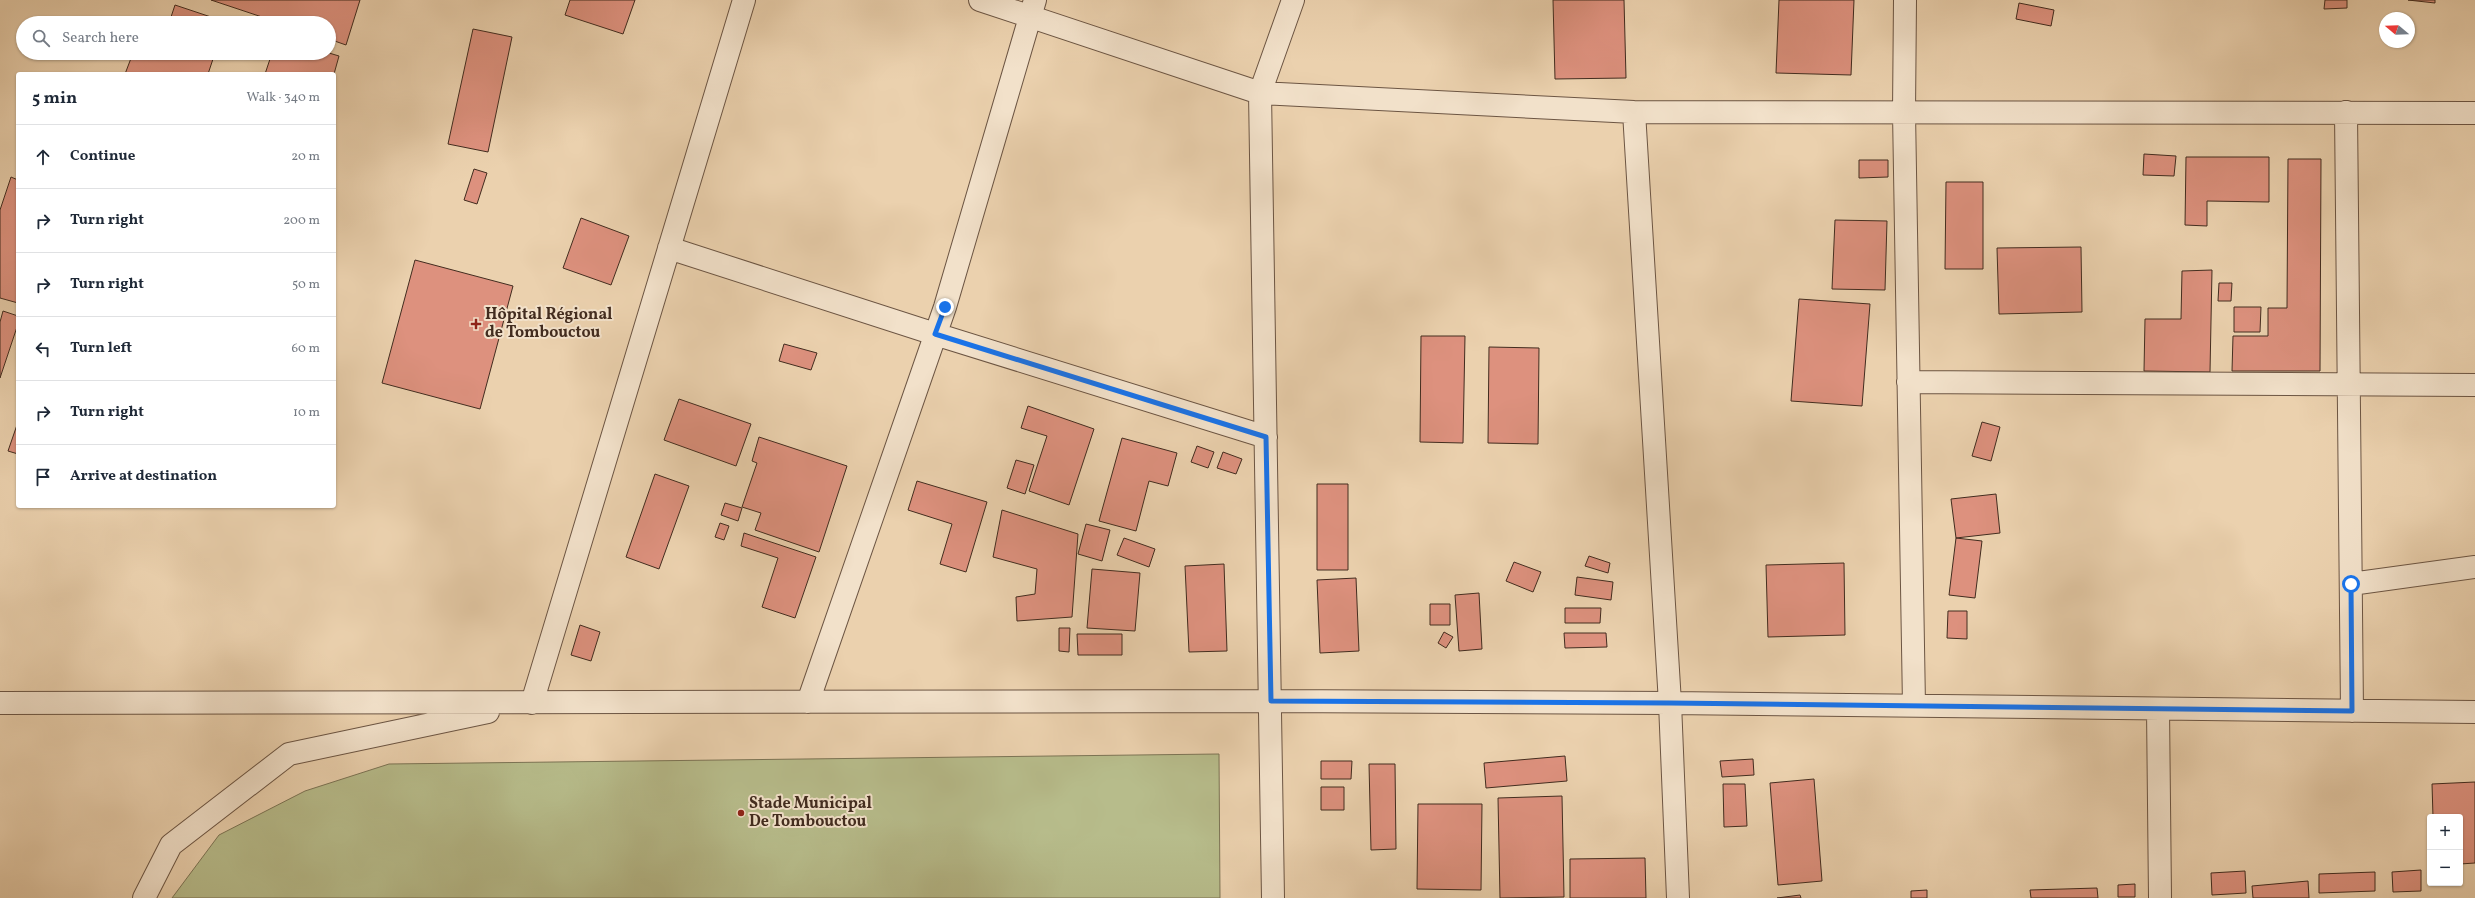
<!DOCTYPE html>
<html lang="en">
<head>
<meta charset="utf-8">
<style>
  body { margin:0; font-family:Vollkorn,serif; background:#f6f6f7; color:#1f2937 }
  .controls { position:absolute; right:12px; bottom:12px; display:grid; overflow:hidden; border-radius:4px; box-shadow:0 1px 3px #0004 }
  .controls button { width:36px; height:36px; display:grid; place-items:center; padding:0; border:0; border-bottom:1px solid #e0e1e3; background:#fff; color:#1f2937; font:20px sans-serif }
  .compass { position:absolute; left:2379px; top:12px; width:36px; height:36px; border-radius:50%; background:#fff; box-shadow:0 1px 3px #0004; rotate:289deg }
  .stop { position:absolute; width:12px; height:12px; margin:-9px; border:3px solid #1a73e8; border-radius:50%; background:#fff }
  .stop.end { background:#1a73e8; border-color:#fff; box-shadow:0 1px 4px #0008 }
  .list { margin:0; padding:0; list-style:none }
  h2 { display:flex; justify-content:space-between; align-items:center; height:52px; margin:0; padding:0 16px; font-size:17px }
  h2 small { font-size:13px; font-weight:400; color:#747a83 }
  .list li { display:grid; grid-template-columns:26px 1fr auto; gap:12px; align-items:center; box-sizing:border-box; height:64px; padding:0 16px; border-top:1px solid #e0e1e3 }
  .list b { display:block; font-size:15px; white-space:nowrap }
  .list em { font-size:13px; font-style:normal; color:#747a83 }
  .icon { flex:none; width:22px; height:22px; fill:none; stroke:currentColor; stroke-width:2; stroke-linecap:round; stroke-linejoin:round }
  .map { position:relative; flex:none; width:2475px; height:898px; overflow:hidden }
  .search { position:absolute; background:#fff; box-shadow:0 1px 3px #0004; left:16px; top:16px; width:320px; height:44px; display:flex; align-items:center; gap:10px; box-sizing:border-box; padding:0 14px; border-radius:22px; color:#747a83; font-size:15px }
  .panel { position:absolute; background:#fff; box-shadow:0 1px 3px #0004; left:16px; top:72px; width:320px; height:436px; border-radius:4px }
  .map>svg:first-child { display:block }
  .green { fill:#b7bc8b; stroke:#7c7455 }
  .building { fill:#dd917e; stroke:#422c1f }
  .lines { fill:none; stroke-linecap:round; stroke-linejoin:round }
  .street-casing { stroke:#6c5543; stroke-width:24 }
  .street { stroke:#f2e1ca; stroke-width:22 }
  .route { stroke:#1a73e8; stroke-width:5 }
  .poi-dot { fill:#8f2418; stroke:#f2e1ca; stroke-width:1.5 }
  .labels { text-anchor:middle; dominant-baseline:central; stroke-width:4; stroke-linejoin:round; paint-order:stroke }
  .poi-label { font-size:16px; font-weight:bold; fill:#422c1f; stroke:#f2e1ca; text-anchor:start }
</style>
</head>
<body>
<div class="map">
<svg width="2475" height="898" viewBox="0 0 2475 898">
  <rect width="100%" height="100%" fill="#ebd1ae"/>
  <filter id="stains"><feTurbulence type="fractalNoise" baseFrequency=".005" numOctaves="4"/><feColorMatrix values="0 0 0 0 .2 0 0 0 0 .09 0 0 0 0 .02 0 0 0 .5 -.17"/></filter>
  <radialGradient id="worn" r=".72"><stop offset=".6" stop-color="#630" stop-opacity="0"/><stop offset="1" stop-color="#630" stop-opacity=".3"/></radialGradient>
  <path class="green" d="M 1219,754 L 1220,898 L 172,898 L 219,835 L 305,791 L 389,764 Z"/>
  <path class="building" d="M 211,0 L 360,0 L 346,45 L 329,39 L 329,23 L 280,23 Z
    M 570,0 L 635,0 L 623,34 L 565,15 Z
    M 1553,0 L 1624,0 L 1626,78 L 1555,79 Z
    M 1779,0 L 1854,0 L 1851,75 L 1776,73 Z
    M 2325,0 L 2347,0 L 2347,8 L 2324,9 Z
    M 2408,0 L 2435,0 L 2435,3 Z
    M 2019,3 L 2054,10 L 2051,26 L 2016,19 Z
    M 175,5 L 226,22 L 225,23 L 169,23 Z
    M 473,29 L 512,37 L 488,152 L 448,144 Z
    M 133,53 L 215,53 L 208,74 L 125,74 Z
    M 272,53 L 329,53 L 339,56 L 334,74 L 265,74 Z
    M 2144,154 L 2176,156 L 2174,176 L 2143,175 Z
    M 2186,157 L 2269,157 L 2269,202 L 2207,201 L 2207,226 L 2185,225 Z
    M 2288,159 L 2321,159 L 2320,371 L 2232,371 L 2233,336 L 2268,336 L 2268,308 L 2287,308 Z
    M 1859,160 L 1888,160 L 1888,177 L 1859,178 Z
    M 474,169 L 487,173 L 477,204 L 464,200 Z
    M 11,177 L 18,180 L 18,303 L 0,298 L 0,210 Z
    M 1946,182 L 1983,182 L 1983,269 L 1945,269 Z
    M 581,218 L 629,236 L 611,285 L 563,268 Z
    M 1835,220 L 1887,221 L 1885,290 L 1832,289 Z
    M 2081,247 L 2082,312 L 1999,314 L 1997,248 Z
    M 415,260 L 513,286 L 480,409 L 382,383 Z
    M 2212,270 L 2210,372 L 2144,371 L 2145,319 L 2181,319 L 2182,271 Z
    M 2219,283 L 2232,283 L 2231,301 L 2218,301 Z
    M 1799,299 L 1870,304 L 1862,406 L 1791,401 Z
    M 2234,307 L 2261,307 L 2260,332 L 2234,332 Z
    M 3,311 L 18,316 L 18,324 L 0,378 L 0,322 Z
    M 1421,336 L 1465,336 L 1463,443 L 1420,442 Z
    M 784,344 L 817,353 L 811,370 L 779,361 Z
    M 1489,347 L 1539,348 L 1538,444 L 1488,443 Z
    M 679,399 L 751,424 L 736,466 L 664,440 Z
    M 1028,406 L 1094,429 L 1069,505 L 1029,491 L 1047,436 L 1021,428 Z
    M 18,422 L 18,454 L 8,451 Z
    M 1982,422 L 2000,427 L 1991,461 L 1972,456 Z
    M 759,437 L 847,466 L 819,552 L 755,530 L 761,513 L 742,507 L 757,463 L 752,461 Z
    M 1122,438 L 1177,453 L 1168,486 L 1149,481 L 1136,531 L 1099,521 Z
    M 1197,446 L 1214,452 L 1208,468 L 1191,462 Z
    M 1223,452 L 1242,459 L 1236,474 L 1217,468 Z
    M 1016,460 L 1034,465 L 1025,494 L 1007,488 Z
    M 655,474 L 689,486 L 659,569 L 626,557 Z
    M 917,481 L 987,502 L 966,572 L 940,564 L 952,524 L 908,510 Z
    M 1317,484 L 1348,484 L 1348,570 L 1317,570 Z
    M 1996,494 L 2000,533 L 1956,538 L 1951,499 Z
    M 725,503 L 742,508 L 738,521 L 721,515 Z
    M 1002,510 L 1078,534 L 1072,617 L 1017,621 L 1016,597 L 1035,594 L 1037,569 L 993,557 Z
    M 720,523 L 729,526 L 724,540 L 715,537 Z
    M 1086,524 L 1110,530 L 1102,561 L 1078,554 Z
    M 744,533 L 816,557 L 795,618 L 762,607 L 778,558 L 741,546 Z
    M 1124,538 L 1155,549 L 1149,567 L 1117,555 Z
    M 1956,538 L 1982,541 L 1975,598 L 1949,595 Z
    M 1589,556 L 1610,563 L 1608,573 L 1585,566 Z
    M 1514,562 L 1541,572 L 1533,592 L 1506,581 Z
    M 1844,563 L 1845,635 L 1768,637 L 1766,565 Z
    M 1224,564 L 1227,651 L 1189,652 L 1185,566 Z
    M 1092,569 L 1140,573 L 1135,631 L 1087,628 Z
    M 1577,577 L 1613,582 L 1611,600 L 1575,595 Z
    M 1356,578 L 1359,651 L 1320,653 L 1317,580 Z
    M 1479,593 L 1482,649 L 1459,651 L 1455,595 Z
    M 1430,604 L 1450,604 L 1450,625 L 1430,625 Z
    M 1565,608 L 1601,608 L 1600,623 L 1565,623 Z
    M 1948,611 L 1967,611 L 1967,639 L 1947,638 Z
    M 580,625 L 600,632 L 591,661 L 571,655 Z
    M 1059,628 L 1070,628 L 1069,652 L 1059,651 Z
    M 1444,632 L 1453,637 L 1446,648 L 1438,643 Z
    M 1564,633 L 1606,633 L 1607,647 L 1565,648 Z
    M 1077,634 L 1122,634 L 1122,655 L 1078,655 Z
    M 1565,756 L 1567,781 L 1486,788 L 1484,763 Z
    M 1753,759 L 1754,775 L 1722,777 L 1720,761 Z
    M 1321,761 L 1352,761 L 1351,779 L 1321,779 Z
    M 1369,764 L 1395,764 L 1396,849 L 1371,850 Z
    M 1814,779 L 1822,881 L 1778,885 L 1770,783 Z
    M 2475,782 L 2475,863 L 2460,864 L 2460,817 L 2433,817 L 2432,784 Z
    M 1723,784 L 1745,784 L 1747,826 L 1724,827 Z
    M 1321,787 L 1344,787 L 1344,810 L 1321,810 Z
    M 1562,796 L 1564,897 L 1500,898 L 1498,798 Z
    M 1418,804 L 1482,804 L 1481,890 L 1417,889 Z
    M 1645,858 L 1646,898 L 1570,898 L 1570,859 Z
    M 2421,870 L 2421,891 L 2393,892 L 2392,872 Z
    M 2245,871 L 2246,893 L 2212,895 L 2211,873 Z
    M 2375,872 L 2375,891 L 2319,893 L 2319,874 Z
    M 2308,881 L 2309,898 L 2253,898 L 2252,886 Z
    M 2135,884 L 2135,897 L 2118,897 L 2118,885 Z
    M 2097,888 L 2098,898 L 2031,898 L 2030,890 Z
    M 1927,890 L 1927,898 L 1911,898 L 1911,891 Z
    M 1800,895 L 1801,898 L 1777,898 Z"/>
  <g class="lines">
    <defs>
      <path id="street" d="M 980,0 L 1260,93 L 1634,112 L 2475,113
        M 1905,0 L 1904,112 L 1914,705
        M 1634,112 L 1670,703 L 1678,898
        M 2346,112 L 2352,711
        M 669,248 L 935,334 L 1266,437
        M 1908,382 L 2475,385
        M 2351,584 L 2475,567
        M 808,702 L 945,307 L 1035,0
        M 0,703 L 1271,701 L 1670,703 L 2475,712
        M 532,703 L 744,0
        M 2158,709 L 2160,898
        M 144,898 L 171,845 L 289,754 L 488,712
        M 1273,898 L 1260,93 L 1293,0"/>
    </defs>
    <use href="#street" class="street-casing"/>
    <use href="#street" class="street"/>
  </g>
  <g class="lines">
    <path class="route" d="M 945,307 L 935,334 L 1266,437 L 1271,701 L 1670,703 L 2352,711 L 2351,584"/>
  </g>
  <g class="poi-dot">
    <path d="M474 318h4v4h4v4h-4v4h-4v-4h-4v-4h4z"/>
    <circle cx="741" cy="813" r="4"/>
  </g>
  <g class="labels">
    <g class="poi-label">
      <text x="485" y="315">Hôpital Régional<tspan x="485" dy="18">de Tombouctou</tspan></text>
      <text x="749" y="804">Stade Municipal<tspan x="749" dy="18">De Tombouctou</tspan></text>
    </g>
  </g>
  <rect width="100%" height="100%" filter="url(#stains)"/>
  <rect width="100%" height="100%" fill="url(#worn)"/>
</svg>
<div class="controls">
<button>+</button>
<button>−</button>
</div>
<svg class="compass" viewBox="-18 -18 36 36"><path d="M0-13l5 13h-10z" fill="#e53935"/><path d="M0 13l5-13h-10z" fill="#747a83"/></svg>
<div class="stop" style="left:2351px;top:584px"></div>
<div class="stop end" style="left:945px;top:307px"></div>
<div class="search"><svg class="icon" aria-label="search" viewBox="0 0 24 24"><circle cx="10" cy="10" r="6"/><path d="M15 15l6 6"/></svg>Search here</div>
<section class="panel">
<h2>5 min<small>Walk · 340 m</small></h2>
<ul class="list">
<li><svg class="icon" aria-label="ahead" viewBox="0 0 24 24"><path d="M12 20V5M6 11l6-6 6 6"/></svg><div><b>Continue</b></div><em>20 m</em></li>
<li><svg class="icon" aria-label="right" viewBox="0 0 24 24"><path d="M7 20v-9h11M14 6l5 5-5 5"/></svg><div><b>Turn right</b></div><em>200 m</em></li>
<li><svg class="icon" aria-label="right" viewBox="0 0 24 24"><path d="M7 20v-9h11M14 6l5 5-5 5"/></svg><div><b>Turn right</b></div><em>50 m</em></li>
<li><svg class="icon" aria-label="left" viewBox="0 0 24 24"><path d="M17 20v-9H6M10 6l-5 5 5 5"/></svg><div><b>Turn left</b></div><em>60 m</em></li>
<li><svg class="icon" aria-label="right" viewBox="0 0 24 24"><path d="M7 20v-9h11M14 6l5 5-5 5"/></svg><div><b>Turn right</b></div><em>10 m</em></li>
<li><svg class="icon" aria-label="arrive" viewBox="0 0 24 24"><path d="M6 21V4h12l-3 4 3 4H6"/></svg><div><b>Arrive at destination</b></div></li>
</ul>
</section>
</div>
</body>
</html>
